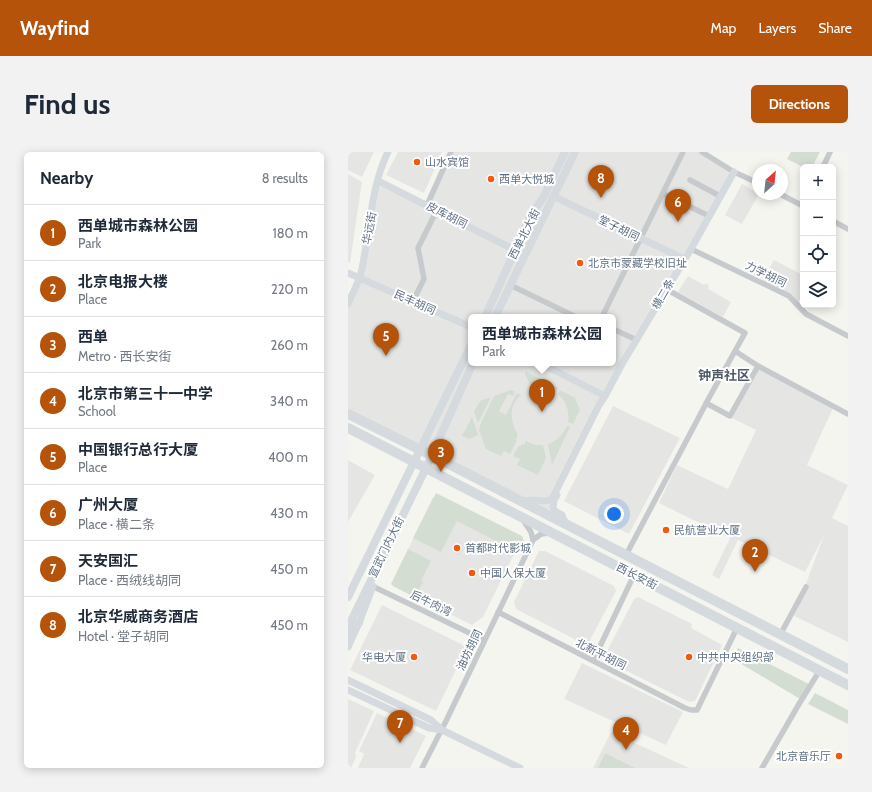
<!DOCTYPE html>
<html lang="en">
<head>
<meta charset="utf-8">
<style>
  body { margin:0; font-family:Cabin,"Noto Sans SC",sans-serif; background:#f2f2f3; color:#1f2937 }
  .controls { position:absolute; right:12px; top:12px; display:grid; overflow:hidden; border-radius:6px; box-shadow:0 2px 10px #0003 }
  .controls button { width:36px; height:36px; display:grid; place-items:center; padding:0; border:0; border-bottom:1px solid #e0e1e3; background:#fff; color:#1f2937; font:20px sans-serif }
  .compass { position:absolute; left:404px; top:12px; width:36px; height:36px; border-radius:50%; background:#fff; box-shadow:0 2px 10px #0003; rotate:27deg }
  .you { position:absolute; left:266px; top:362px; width:14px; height:14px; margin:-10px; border:3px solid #fff; border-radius:50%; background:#1a73e8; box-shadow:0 0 0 6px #1a73e833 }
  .badge { display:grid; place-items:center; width:26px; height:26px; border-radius:50%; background:#b45309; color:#fff; font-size:13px; font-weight:700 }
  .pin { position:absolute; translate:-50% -33px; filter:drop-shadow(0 1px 2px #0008) }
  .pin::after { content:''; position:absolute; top:21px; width:14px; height:12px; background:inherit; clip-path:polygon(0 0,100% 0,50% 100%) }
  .popup { position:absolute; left:120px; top:162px; width:148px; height:52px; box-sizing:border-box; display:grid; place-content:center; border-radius:6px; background:#fff; filter:drop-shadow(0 1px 3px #0005); font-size:13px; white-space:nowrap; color:#747a83 }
  .popup b { font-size:15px; color:#1f2937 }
  .popup::after { content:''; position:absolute; left:50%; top:100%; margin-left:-8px; border:8px solid transparent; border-top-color:#fff }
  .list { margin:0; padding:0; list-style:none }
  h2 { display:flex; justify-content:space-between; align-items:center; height:52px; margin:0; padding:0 16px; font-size:17px }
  h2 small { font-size:13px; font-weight:400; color:#747a83 }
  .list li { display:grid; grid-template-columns:26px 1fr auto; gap:12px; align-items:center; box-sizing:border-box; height:56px; padding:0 16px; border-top:1px solid #e0e1e3 }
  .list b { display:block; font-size:15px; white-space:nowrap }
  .list p { margin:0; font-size:13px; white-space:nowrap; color:#747a83 }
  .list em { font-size:13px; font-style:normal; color:#747a83 }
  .icon { flex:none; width:22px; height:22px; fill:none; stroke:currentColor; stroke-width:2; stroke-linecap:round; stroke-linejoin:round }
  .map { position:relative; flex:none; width:500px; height:616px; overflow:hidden; border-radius:6px }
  header { display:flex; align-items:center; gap:24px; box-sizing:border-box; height:56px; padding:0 20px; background:#b45309; color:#fff }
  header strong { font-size:19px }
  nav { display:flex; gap:22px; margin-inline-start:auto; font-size:14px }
  .intro { display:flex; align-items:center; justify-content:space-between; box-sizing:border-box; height:96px; padding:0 24px }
  h1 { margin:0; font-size:28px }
  .button { padding:10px 18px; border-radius:6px; background:#b45309; color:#fff; font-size:14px; font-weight:700 }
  main { display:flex; gap:24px; padding:0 24px }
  aside { flex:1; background:#fff; border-radius:6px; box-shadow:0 2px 10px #0003 }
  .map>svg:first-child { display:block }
  .built { fill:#e5e6e4; fill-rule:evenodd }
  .green { fill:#d4ddd1 }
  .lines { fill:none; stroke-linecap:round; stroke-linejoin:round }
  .street { stroke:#c6cacd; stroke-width:5.5 }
  .secondary { stroke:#d5dadf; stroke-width:7 }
  .primary { stroke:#d5dadf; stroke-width:8 }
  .highway { stroke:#d5dadf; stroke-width:10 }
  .poi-dot { fill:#f55810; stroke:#fff; stroke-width:1.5 }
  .labels { text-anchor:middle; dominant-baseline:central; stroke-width:4; stroke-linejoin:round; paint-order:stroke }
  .poi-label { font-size:11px; fill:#607285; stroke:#fff; text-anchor:start }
  .street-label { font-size:11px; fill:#607285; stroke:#fff }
  .quarter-label { font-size:13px; font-weight:bold; fill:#4f5b69; stroke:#fff }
</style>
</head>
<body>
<header>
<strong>Wayfind</strong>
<nav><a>Map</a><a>Layers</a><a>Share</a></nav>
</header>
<div class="intro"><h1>Find us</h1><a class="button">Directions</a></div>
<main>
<aside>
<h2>Nearby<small>8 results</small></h2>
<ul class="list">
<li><span class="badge">1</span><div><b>西单城市森林公园</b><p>Park</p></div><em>180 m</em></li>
<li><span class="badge">2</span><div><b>北京电报大楼</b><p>Place</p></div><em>220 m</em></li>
<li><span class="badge">3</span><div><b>西单</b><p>Metro · 西长安街</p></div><em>260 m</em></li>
<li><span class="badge">4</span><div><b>北京市第三十一中学</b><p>School</p></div><em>340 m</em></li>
<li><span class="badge">5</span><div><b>中国银行总行大厦</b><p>Place</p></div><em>400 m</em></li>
<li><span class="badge">6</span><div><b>广州大厦</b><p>Place · 横二条</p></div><em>430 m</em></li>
<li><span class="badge">7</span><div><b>天安国汇</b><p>Place · 西绒线胡同</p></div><em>450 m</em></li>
<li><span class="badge">8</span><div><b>北京华威商务酒店</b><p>Hotel · 堂子胡同</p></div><em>450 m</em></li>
</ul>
</aside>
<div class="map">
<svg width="500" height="616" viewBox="0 0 500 616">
  <rect width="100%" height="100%" fill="#f5f5f0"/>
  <path class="built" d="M 0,0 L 26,0 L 14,25 L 0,18 Z
    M 50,0 L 94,0 L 76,41 L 38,23 Z
    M 104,0 L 354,0 L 385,22 L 251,253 L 197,365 L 0,263 L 0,152 L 9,131 L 29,33 L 77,56 ZM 123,165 L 265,165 L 265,211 L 123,211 Z
    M 0,22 L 14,30 L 2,111 L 0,110 Z
    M 394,32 L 411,42 L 394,72 L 377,63 Z
    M 426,108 L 455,123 L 455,142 L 450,150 L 415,129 Z
    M 340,124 L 356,133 L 358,131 L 361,134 L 360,137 L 383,150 L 375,165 L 330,140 Z
    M 410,215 L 485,256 L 459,313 L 500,333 L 484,366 L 500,374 L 500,490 L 446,464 L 476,383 L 457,420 L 390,388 L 371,427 L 364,423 L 382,386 L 311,351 L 329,313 L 380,337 L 408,278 L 384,266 Z
    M 265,254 L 332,286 L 281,382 L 216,349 Z
    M 0,308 L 27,323 L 0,370 Z
    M 85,345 L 174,386 L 135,465 L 124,473 L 45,434 L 44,431 Z
    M 191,399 L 197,399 L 266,434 L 268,439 L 241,490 L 236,492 L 168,457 L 166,450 Z
    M 290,445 L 344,472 L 343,476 L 374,493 L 347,549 L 341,550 L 259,509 L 256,505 L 286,447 Z
    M 34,453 L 119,495 L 88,559 L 2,518 Z
    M 234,511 L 335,560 L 318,593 L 216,547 Z
    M 0,547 L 26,559 L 7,601 L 8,605 L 3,616 L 0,616 Z
    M 29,561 L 78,584 L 62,616 L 10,616 L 16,602 L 11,599 Z
    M 263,580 L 341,616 L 245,616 Z"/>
  <path class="green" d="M 443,0 L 472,0 L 464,15 L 455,15 L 439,7 Z
    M 177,219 L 210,236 L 207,239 C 199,236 192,235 184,237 L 177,222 Z
    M 163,238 L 167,240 L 165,244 L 160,242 L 151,259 L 158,263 L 169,241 L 173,243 C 160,254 162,270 170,283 L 168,287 L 169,288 L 162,302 L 156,299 L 153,304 L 138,297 L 131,278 L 133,271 L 146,244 Z
    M 212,238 L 227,246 L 232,258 L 225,272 L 220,270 C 222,260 218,249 210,242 Z
    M 143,245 L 130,271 L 126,260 L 132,249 Z
    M 124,265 L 130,283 L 121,287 L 114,284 Z
    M 219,274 L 222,275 L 204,313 L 200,292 C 209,289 215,282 219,274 Z
    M 178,289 L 187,293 L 195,293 L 198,306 L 190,323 L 169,313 L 172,307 L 165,304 L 171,294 L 173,294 L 174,292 L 176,293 Z
    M 88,341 L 174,384 L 176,390 L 171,401 L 109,369 L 93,400 L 65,386 Z
    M 60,397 L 83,409 L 73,429 L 76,430 C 70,435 70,442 74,449 L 45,434 L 43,432 Z
    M 390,496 L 461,532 L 452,547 L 385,507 Z
    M 467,541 L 500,558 L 500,572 L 460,552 Z
    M 257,601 L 287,616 L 250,616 Z"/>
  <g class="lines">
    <path class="street" d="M 354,0 L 386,20 L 410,31
      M 475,15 L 482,0
      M 342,28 L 372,44
      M 316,42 L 361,64
      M 432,42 L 455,54
      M 79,53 L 103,0
      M 485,69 L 500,77
      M 343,97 L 441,144 L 458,162 L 500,184
      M 162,133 L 228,165
      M 65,149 L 76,127 L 70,96 L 89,58
      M 254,165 L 335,0
      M 265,177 L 289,188
      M 387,199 L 410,214 L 500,262
      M 358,251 L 382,264 L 410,214
      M 175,368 L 183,380 L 185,388
      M 278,403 L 362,244 L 397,181 L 318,137
      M 22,433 L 136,488
      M 150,460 L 337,556 L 343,558 L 349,558 L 389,476
      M 432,483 L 458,435
      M 245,509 L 286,423
      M 74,616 L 98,569 L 185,388 L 193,382 L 201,381
      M 414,616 L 451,552 L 472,518"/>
    <path class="secondary" d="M 30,29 L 167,98
      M 205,44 L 336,107
      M 0,121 L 123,175
      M 0,152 C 4,142 10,132 13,121 C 22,82 22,36 40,0
      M 192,211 L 257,244
      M 209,343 L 206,348 L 205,356 L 208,360 L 214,363 L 218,373
      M 173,349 C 177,349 180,348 184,348 C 191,348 197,351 204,347 L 251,253 L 257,244 L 274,212 L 343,97 L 386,20
      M 0,495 L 11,471 L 25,434
      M 0,528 L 83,568 L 94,578
      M 0,538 L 81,576 L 94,578 L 172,616"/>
    <path class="primary" d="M 137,165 L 183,63 L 195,46 L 217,0
      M 147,165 L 227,0
      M 0,445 L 123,193
      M 0,475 L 78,316 L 125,211
      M 0,482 L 11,471"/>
    <path class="highway" d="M 0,262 L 91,307 L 500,517
      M 0,276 L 500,533"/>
  </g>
  <g class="poi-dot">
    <circle cx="69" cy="10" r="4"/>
    <circle cx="143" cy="27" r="4"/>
    <circle cx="232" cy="111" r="4"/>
    <circle cx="318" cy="378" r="4"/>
    <circle cx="109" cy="396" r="4"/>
    <circle cx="124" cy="421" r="4"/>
    <circle cx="66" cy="505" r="4"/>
    <circle cx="341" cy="505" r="4"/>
    <circle cx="491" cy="604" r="4"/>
  </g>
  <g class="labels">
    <g class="poi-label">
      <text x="77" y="10">山水宾馆</text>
      <text x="151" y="27">西单大悦城</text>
      <text x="240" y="111">北京市蒙藏学校旧址</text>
      <text x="326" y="378">民航营业大厦</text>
      <text x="117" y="396">首都时代影城</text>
      <text x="132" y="421">中国人保大厦</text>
      <text x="58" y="505" text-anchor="end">华电大厦</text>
      <text x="349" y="505">中共中央组织部</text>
      <text x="483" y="604" text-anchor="end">北京音乐厅</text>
    </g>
    <g class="street-label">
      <text transform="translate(99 63) rotate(27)">皮库胡同</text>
      <text transform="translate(21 76) rotate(-79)">华远街</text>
      <text transform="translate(271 76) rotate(26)">堂子胡同</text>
      <text transform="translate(176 82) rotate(-63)">西单北大街</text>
      <text transform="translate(418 122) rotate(26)">力学胡同</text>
      <text transform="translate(315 142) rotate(-60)">横二条</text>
      <text transform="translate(67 150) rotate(24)">民丰胡同</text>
      <text transform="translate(38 395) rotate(-64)">宣武门内大街</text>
      <text transform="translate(289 424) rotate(27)">西长安街</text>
      <text transform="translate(83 451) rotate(26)">后牛肉湾</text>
      <text transform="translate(121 498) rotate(-64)">油坊胡同</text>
      <text transform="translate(253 502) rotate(27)">北新平胡同</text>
    </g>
    <g class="quarter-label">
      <text x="376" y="223">钟声社区</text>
    </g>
  </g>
</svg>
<div class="controls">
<button>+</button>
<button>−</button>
<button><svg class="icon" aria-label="locate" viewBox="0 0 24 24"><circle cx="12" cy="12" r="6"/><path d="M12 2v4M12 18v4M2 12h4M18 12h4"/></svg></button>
<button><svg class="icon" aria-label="layers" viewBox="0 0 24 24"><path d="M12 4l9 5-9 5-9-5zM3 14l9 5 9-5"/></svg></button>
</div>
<svg class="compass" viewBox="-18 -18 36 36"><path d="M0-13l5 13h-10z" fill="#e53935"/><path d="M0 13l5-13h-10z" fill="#747a83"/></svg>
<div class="you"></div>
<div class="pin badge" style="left:194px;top:260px">1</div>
<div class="popup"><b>西单城市森林公园</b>Park</div>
<div class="pin badge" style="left:407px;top:420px">2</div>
<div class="pin badge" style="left:93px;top:320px">3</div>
<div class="pin badge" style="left:278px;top:598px">4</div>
<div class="pin badge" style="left:38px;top:204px">5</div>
<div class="pin badge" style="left:330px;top:70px">6</div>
<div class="pin badge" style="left:52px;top:591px">7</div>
<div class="pin badge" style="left:253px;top:46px">8</div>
</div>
</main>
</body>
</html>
